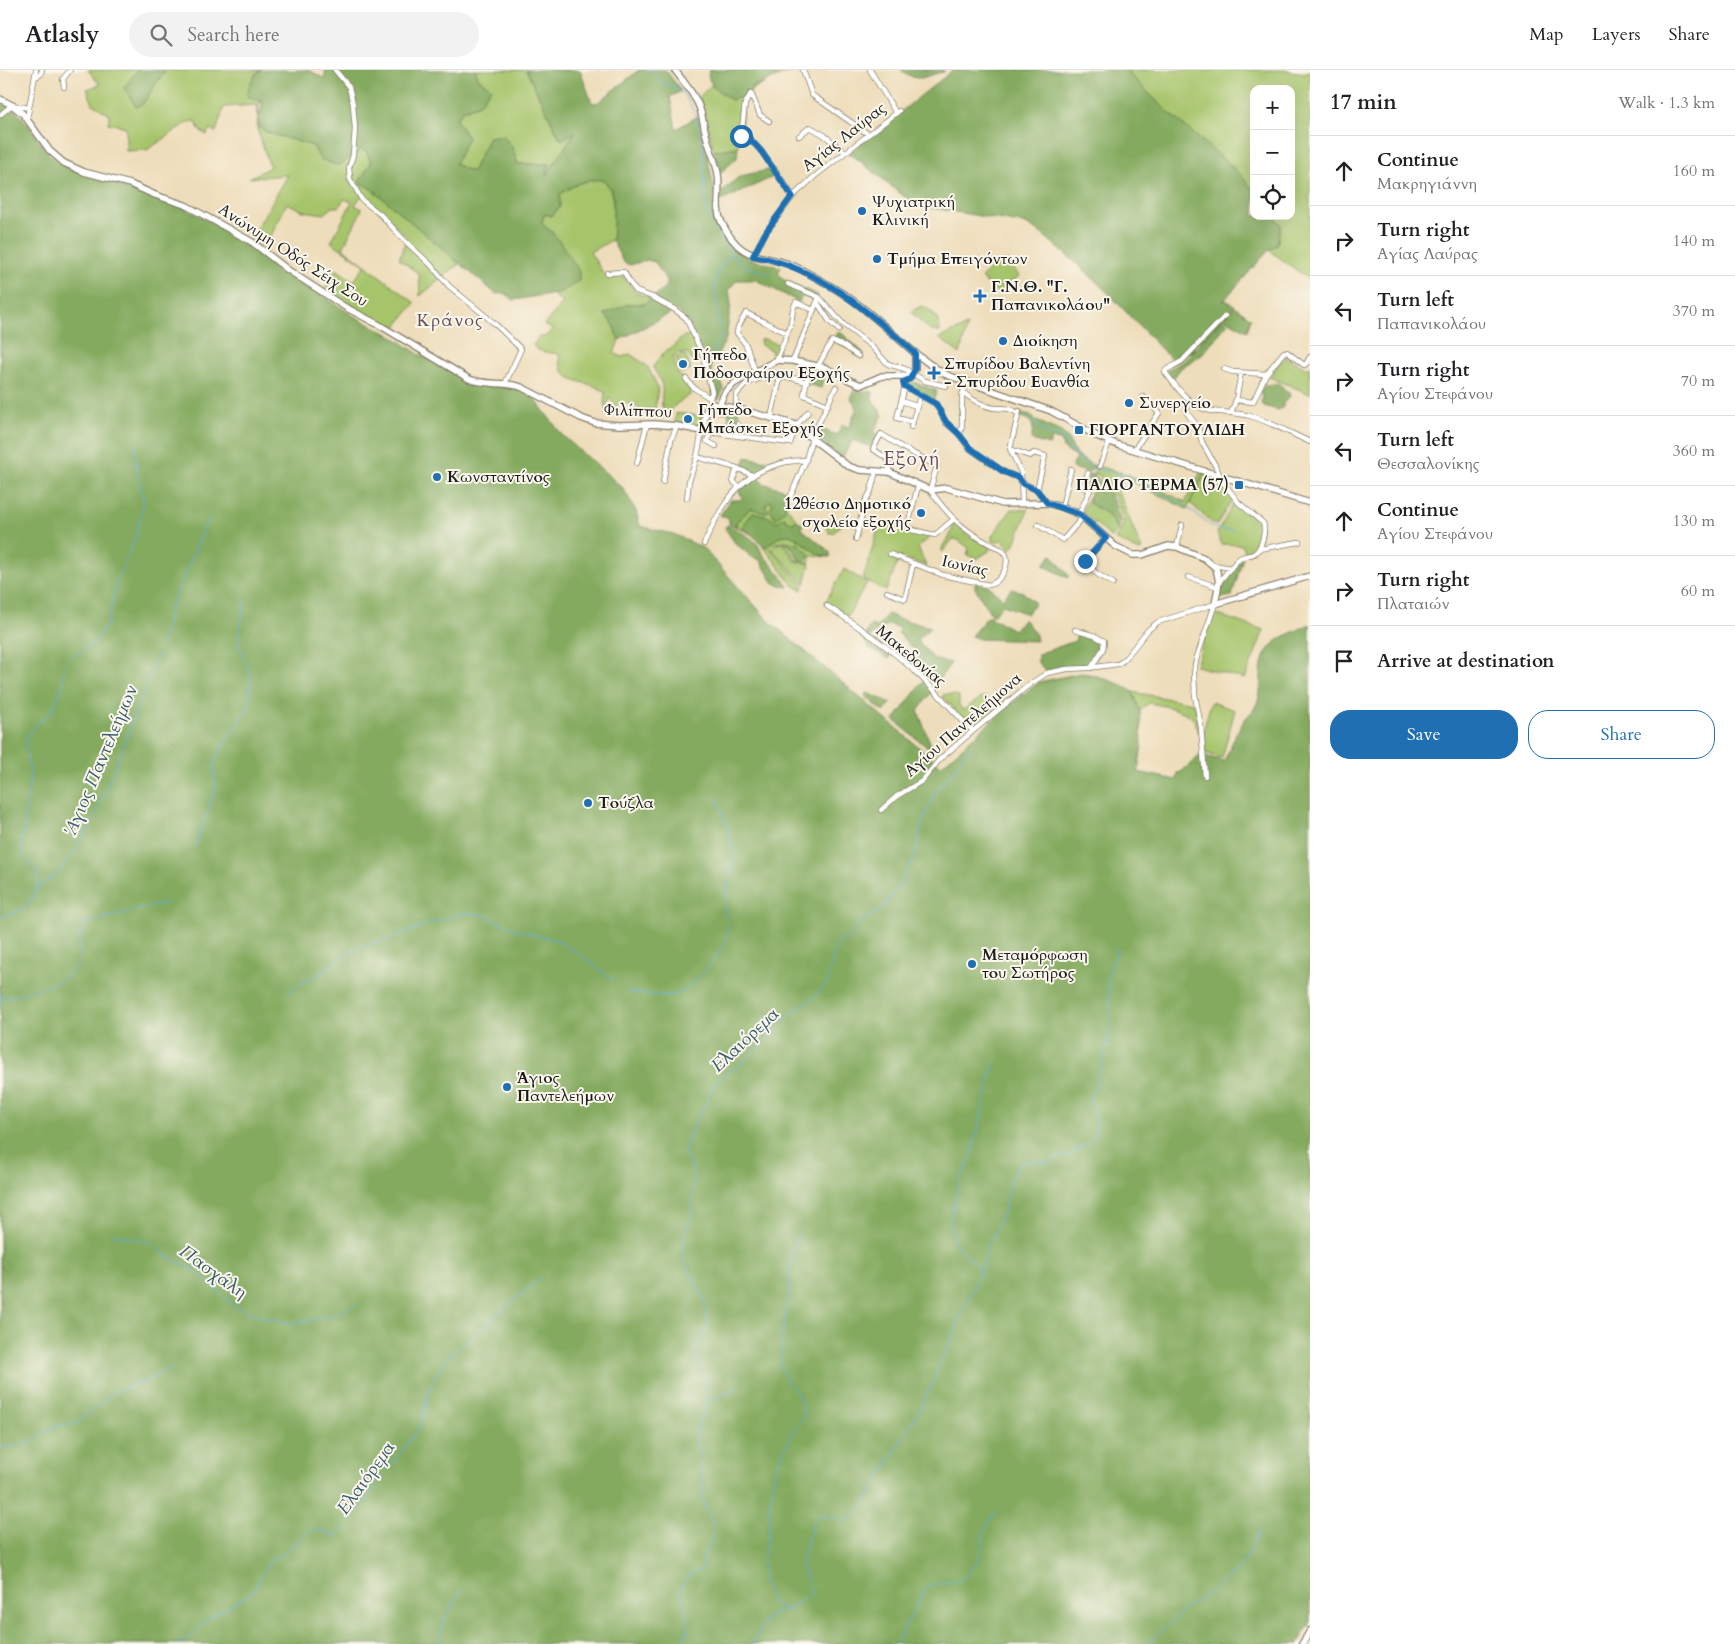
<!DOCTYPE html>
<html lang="en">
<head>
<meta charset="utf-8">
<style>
  body { margin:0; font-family:Cardo,serif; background:#f2f2f2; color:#202124 }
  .controls { position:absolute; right:15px; top:15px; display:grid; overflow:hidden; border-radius:10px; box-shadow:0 5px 20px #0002 }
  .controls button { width:45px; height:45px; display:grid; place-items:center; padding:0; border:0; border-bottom:1px solid #e0e0e0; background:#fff; color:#202124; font:25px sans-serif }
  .stop { position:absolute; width:15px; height:15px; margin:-11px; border:4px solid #1f6fb2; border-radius:50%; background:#fff }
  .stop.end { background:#1f6fb2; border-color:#fff; box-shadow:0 1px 5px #0008 }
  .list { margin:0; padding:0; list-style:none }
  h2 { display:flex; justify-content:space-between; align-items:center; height:65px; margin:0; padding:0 20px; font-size:21px }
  h2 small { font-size:16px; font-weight:400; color:#757577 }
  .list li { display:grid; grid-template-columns:32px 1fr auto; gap:15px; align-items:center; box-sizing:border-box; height:70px; padding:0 20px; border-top:1px solid #e0e0e0 }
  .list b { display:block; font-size:19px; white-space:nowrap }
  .list p { margin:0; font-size:16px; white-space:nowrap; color:#757577 }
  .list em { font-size:16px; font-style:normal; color:#757577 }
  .actions { display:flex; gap:10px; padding:15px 20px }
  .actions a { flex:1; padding:11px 0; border:1px solid #1f6fb2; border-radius:20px; text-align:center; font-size:18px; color:#1f6fb2 }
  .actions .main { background:#1f6fb2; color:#fff }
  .icon { flex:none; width:28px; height:28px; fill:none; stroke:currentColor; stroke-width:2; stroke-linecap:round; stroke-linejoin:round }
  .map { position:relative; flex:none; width:1310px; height:1574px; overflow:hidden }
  header { display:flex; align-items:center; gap:30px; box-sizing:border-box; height:70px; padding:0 25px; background:#fff; border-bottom:1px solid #e0e0e0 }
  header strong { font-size:24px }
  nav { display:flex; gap:28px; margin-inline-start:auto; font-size:18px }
  .search { width:350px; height:45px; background:#f2f2f2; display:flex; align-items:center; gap:12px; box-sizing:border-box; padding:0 18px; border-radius:28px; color:#757577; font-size:19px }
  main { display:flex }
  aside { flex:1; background:#fff }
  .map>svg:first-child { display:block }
  .green { fill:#a6c46b; stroke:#617044; fill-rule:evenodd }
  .forest { fill:#84aa5f; stroke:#50633e }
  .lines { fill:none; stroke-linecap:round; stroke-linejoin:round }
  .stream { stroke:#5daad6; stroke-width:1 }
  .street-casing { stroke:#857c6b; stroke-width:6 }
  .secondary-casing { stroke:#857c6b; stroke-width:8 }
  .street { stroke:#fff; stroke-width:4.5 }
  .secondary { stroke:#fff; stroke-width:5.5 }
  .route { stroke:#1f6fb2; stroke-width:6 }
  .poi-dot { fill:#1f6fb2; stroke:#fbf7ec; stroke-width:2 }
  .labels { text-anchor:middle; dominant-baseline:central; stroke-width:4; stroke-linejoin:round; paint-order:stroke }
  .street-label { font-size:16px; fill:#1c1c1c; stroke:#fbf7ec }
  .poi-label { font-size:16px; font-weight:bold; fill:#1c1c1c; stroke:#fbf7ec; text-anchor:start }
  .neighbourhood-label { font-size:18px; letter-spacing:1px; fill:#674a56; stroke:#fbf7ec }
  .water-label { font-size:18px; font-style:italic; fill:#395c70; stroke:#fbf7ec }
  .quarter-label { font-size:19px; letter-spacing:1px; fill:#674a56; stroke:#fbf7ec }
</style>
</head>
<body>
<header>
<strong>Atlasly</strong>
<div class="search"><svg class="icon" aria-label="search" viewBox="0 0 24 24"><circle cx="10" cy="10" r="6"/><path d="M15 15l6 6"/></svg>Search here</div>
<nav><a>Map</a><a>Layers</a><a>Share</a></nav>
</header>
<main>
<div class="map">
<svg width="1310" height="1574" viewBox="0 0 1310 1574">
  <rect width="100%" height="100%" fill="#fbf7ec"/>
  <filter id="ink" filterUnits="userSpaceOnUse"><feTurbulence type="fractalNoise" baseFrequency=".02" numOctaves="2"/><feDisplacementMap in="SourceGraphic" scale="10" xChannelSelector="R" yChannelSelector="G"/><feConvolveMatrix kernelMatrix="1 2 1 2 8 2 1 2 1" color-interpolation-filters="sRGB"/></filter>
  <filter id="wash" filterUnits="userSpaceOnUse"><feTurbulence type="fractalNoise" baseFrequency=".0096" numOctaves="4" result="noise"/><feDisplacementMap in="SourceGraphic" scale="20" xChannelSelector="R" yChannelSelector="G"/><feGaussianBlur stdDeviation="1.12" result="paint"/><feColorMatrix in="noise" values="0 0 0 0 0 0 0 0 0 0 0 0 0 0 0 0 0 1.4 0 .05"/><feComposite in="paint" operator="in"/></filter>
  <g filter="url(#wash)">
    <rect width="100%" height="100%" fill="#eeddba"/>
    <path class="green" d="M 88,0 L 137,0 L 125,18 L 142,35 L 165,0 L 261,0 L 255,4 L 247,25 L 263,32 L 258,35 L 259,57 L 266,62 L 313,76 L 320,89 L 361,79 L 367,82 L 371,93 L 360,113 L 373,120 L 444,179 L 459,194 L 420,226 L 419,204 L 399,189 L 407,167 L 374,136 L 361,126 L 355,135 L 362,139 L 343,178 L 415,233 L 395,258 L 379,253 L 324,220 L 336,199 L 354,211 L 365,195 L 331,172 L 352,132 L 344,129 L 339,137 L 332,137 L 325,144 L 303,141 L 287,133 L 265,178 L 251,168 L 288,105 L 249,108 L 270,97 L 257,59 L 258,35 L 224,37 L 216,62 L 209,59 L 207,65 L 199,60 L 196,51 L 189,52 L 147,80 L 126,81 L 126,57 L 108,53 L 110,45 L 93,34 L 87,19 L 100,15 Z
      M 475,0 L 526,0 L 560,69 L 576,61 L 544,110 L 550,94 L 518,94 L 512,77 L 489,67 L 472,102 L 454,94 L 468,68 L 456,50 L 463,40 L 480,34 L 479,9 Z
      M 1125,0 L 1284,0 L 1303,3 L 1310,1 L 1310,210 L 1269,180 L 1277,175 L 1281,155 L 1274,146 L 1291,146 L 1291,19 L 1254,19 L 1254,121 L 1237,101 L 1165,39 Z
      M 764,14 L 754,18 L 744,31 L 738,77 L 714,81 L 699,27 L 711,15 L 731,30 L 751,17 Z
      M 598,109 L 605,111 C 616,127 615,150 612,170 L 590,182 L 605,206 L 621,204 L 637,223 L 651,228 L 645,234 L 628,234 L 614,255 L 616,264 L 619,270 L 614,283 L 622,287 L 630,284 L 647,296 L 654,309 L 658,319 L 655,340 L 648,339 L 642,342 C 635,334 623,330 615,337 L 610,327 L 608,332 L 610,342 L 607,342 L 604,334 L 605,322 C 585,307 560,318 559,284 C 549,282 539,284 533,275 L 539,267 C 546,267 548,265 552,259 L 544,255 L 563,232 L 550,223 L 561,222 L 579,201 L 551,161 L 541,154 L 545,144 L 552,146 L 560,124 L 578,113 Z
      M 1008,191 L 1019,206 L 998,223 L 981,208 L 997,193 Z
      M 922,236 C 933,240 940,250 940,262 L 931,261 L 912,243 L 913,240 Z
      M 967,256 L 960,284 L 939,268 Z
      M 684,266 L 691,266 L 700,285 L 700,290 L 692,291 L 687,283 L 678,283 L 673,286 L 678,304 L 692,317 L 690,325 L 675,335 L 671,341 L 666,343 C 657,334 665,324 661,312 C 659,307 655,302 653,297 L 664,282 L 672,277 Z
      M 764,269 L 780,275 L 776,287 L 773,288 L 771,280 L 761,275 L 760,270 Z
      M 685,284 L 691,300 L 681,303 L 676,287 Z
      M 1285,286 L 1307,299 L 1310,296 L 1310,324 L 1269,307 Z
      M 676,343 L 702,346 L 699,358 L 675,353 Z
      M 1100,397 L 1127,404 L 1185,432 L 1200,403 L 1204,403 L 1187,439 L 1125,408 L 1115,406 L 1113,411 L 1121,428 L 1142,480 L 1139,481 L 1115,469 L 1119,464 L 1124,452 L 1115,427 L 1099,405 L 1092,403 Z
      M 1204,404 L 1219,409 L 1233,428 L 1217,455 L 1211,452 L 1190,433 Z
      M 1088,409 L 1096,419 L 1088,428 L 1107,444 L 1118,460 L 1112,468 L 1082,442 L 1092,419 L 1085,416 Z
      M 768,431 L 773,433 L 773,437 L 786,436 L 797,450 L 793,454 L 788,451 L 785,447 L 777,452 L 769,447 L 753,442 L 743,457 L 751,464 L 736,457 L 736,452 L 751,438 L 766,443 L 765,437 Z
      M 1235,431 L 1262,456 L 1260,470 L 1252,482 L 1246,483 L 1242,475 L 1221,474 L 1217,463 Z
      M 1012,439 L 1028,440 L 1014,476 L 1010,480 L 1002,469 L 996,473 L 992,471 L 992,466 Z
      M 830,449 L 841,452 L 842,455 L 833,463 L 829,463 L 829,461 L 824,455 Z
      M 954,452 L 967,465 L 990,477 L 989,481 L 977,489 L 967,485 L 969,478 L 958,470 L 954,469 C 949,472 947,478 942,482 C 942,474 946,472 950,466 C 952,462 953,456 954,452 Z
      M 880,453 L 932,466 L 918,477 L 926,496 L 900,487 L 886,521 L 863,509 Z
      M 790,465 C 804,472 814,483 830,487 L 811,486 L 809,493 L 796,490 L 784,472 L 775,473 L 770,478 L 804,516 L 801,520 L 792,514 L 762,475 L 766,476 L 780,466 ZM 784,471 L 795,473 L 809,484 L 809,487 L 805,490 L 800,490 L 792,477 Z
      M 783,473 L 795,491 L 810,494 L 805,514 L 772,479 L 776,474 Z
      M 844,499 L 867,513 L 847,547 L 825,533 Z
      M 1212,543 L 1264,560 L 1245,609 L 1196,596 Z
      M 1133,622 L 1193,633 L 1196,639 L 1199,662 L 1197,662 C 1196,658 1196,652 1194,650 C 1188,640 1160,635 1149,633 L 1140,641 Z
      M 945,624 L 959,626 L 959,635 L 963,640 L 984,626 L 994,640 L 972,659 L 942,626 Z
      M 1211,632 L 1235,640 L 1222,688 L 1205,683 L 1203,662 Z"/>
    <path class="forest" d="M 137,0 L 165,0 L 142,35 L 136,37 L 124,18 Z
      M 261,0 L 309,0 L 325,9 L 325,0 L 475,0 L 479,9 L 491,18 L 480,34 L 463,40 L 456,49 L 468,68 L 455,94 L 472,102 L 489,67 L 503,65 L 512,77 L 518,94 L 550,94 L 546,106 L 575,62 L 561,70 L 526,0 L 580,0 L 592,33 L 599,32 L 639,0 L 666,0 L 681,21 L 670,27 L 676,59 L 698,46 L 714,117 L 713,147 L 732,176 L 749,189 L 781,197 L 778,203 L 784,210 L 818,225 L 815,231 L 802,226 L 799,232 L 756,210 L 737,210 L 729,219 L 731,233 L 726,269 L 717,286 L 711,293 L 711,307 L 722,313 L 724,318 L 719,329 L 713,330 C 713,313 697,271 689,255 C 687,249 681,245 677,240 L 619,270 L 616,264 L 614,255 L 604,244 L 628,234 L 645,234 C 653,226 661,223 668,213 L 655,192 L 647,190 L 630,195 L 623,192 L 612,170 L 613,160 L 613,128 L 611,119 L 605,111 C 588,106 573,116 560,124 L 560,137 L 552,146 L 545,144 L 541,153 L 551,161 L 560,172 L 579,201 L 579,211 L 561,222 L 514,230 L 504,223 L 496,224 L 373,120 L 359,112 L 371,93 L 367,82 L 361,79 L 339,96 L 320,89 L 313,76 L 266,62 L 259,57 L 258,49 L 263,32 L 247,26 C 249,14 252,7 261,0 Z
      M 709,0 L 796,0 C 780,4 767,13 751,17 C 749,26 739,28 731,30 C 721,22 705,15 709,0 Z
      M 901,0 L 944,0 L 944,2 C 923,5 921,15 901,0 Z
      M 953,0 L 1125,0 L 1165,39 L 1237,101 L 1254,121 L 1254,146 L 1274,146 L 1281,155 L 1277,175 L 1269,180 L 1223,231 L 1226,230 L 1235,236 L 1182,290 L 1168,297 L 1180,282 L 1172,290 L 1108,223 L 1083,199 L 1042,164 L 1026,154 L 915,135 L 851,84 L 848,84 Z
      M 0,33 L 12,37 L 28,54 L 49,85 L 66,97 L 88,106 L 132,116 L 182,137 L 227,160 L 252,176 L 273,194 L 354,246 L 392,266 L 417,283 L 475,315 L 492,317 L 510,317 L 530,323 L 563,366 L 623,418 L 636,441 L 640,456 L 676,465 L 703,478 L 768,550 L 941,696 L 1012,633 L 1039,612 L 1081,603 L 1094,605 L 1122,615 L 1133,622 L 1140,641 L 1142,675 L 1138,702 L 1176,710 L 1177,703 L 1181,702 L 1201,685 L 1224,691 C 1231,677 1236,661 1245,649 C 1248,645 1253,642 1255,637 C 1260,629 1261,616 1261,607 C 1260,572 1284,567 1310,554 L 1310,1556 L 1304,1562 L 1299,1574 L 0,1574 Z
      M 738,77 L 737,88 L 720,103 L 714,81 Z
      M 773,99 L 777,105 L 721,131 L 721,122 L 740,106 Z
      M 1236,237 L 1251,248 L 1247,261 L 1224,248 Z
      M 1223,249 L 1228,253 L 1202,284 L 1181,298 L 1172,310 L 1166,301 L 1183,292 Z
      M 839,261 L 864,283 L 863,290 L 855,282 L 833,270 Z
      M 811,298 L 827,302 L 821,318 L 807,314 Z
      M 911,311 L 937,321 L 933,331 L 906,315 L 907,312 Z
      M 1272,314 L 1281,315 L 1290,324 L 1289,328 L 1283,333 L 1283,338 L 1278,340 L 1264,336 L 1261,332 L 1263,328 L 1260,322 L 1264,316 Z
      M 855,320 L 873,322 L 872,329 L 883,345 L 874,361 L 879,365 L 871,377 L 853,370 L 842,388 L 814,365 L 818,358 L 837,365 L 842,355 L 849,357 L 857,338 L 851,328 Z
      M 714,336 L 739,341 L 736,362 L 727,361 L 729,343 L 710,341 Z
      M 1019,342 L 1031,345 L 1035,350 L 1061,362 L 1067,367 L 1076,385 L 1076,388 L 1063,378 L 1061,370 L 1052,369 L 1049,375 L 1031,370 C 1035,354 1033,350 1018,346 Z
      M 1077,386 L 1092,395 L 1098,396 L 1088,402 L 1072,398 Z
      M 746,387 L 777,393 L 762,398 L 752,404 L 735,396 L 736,393 L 743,395 Z
      M 1089,404 C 1108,410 1115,435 1121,452 L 1118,460 L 1107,444 L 1089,433 L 1088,428 L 1096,419 L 1088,409 Z
      M 754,405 L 765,414 L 790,421 L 784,442 L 776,449 L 770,439 L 773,433 L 769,431 L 765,436 L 768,439 L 768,442 L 761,442 L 751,438 L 736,452 L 736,457 L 729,454 L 729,449 L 720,445 L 731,430 L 741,430 L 742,427 L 739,421 Z
      M 753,442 L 769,447 L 777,452 L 785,447 L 788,451 L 793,453 L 797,450 L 803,455 L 802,459 L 830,482 L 830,487 L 818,484 L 798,469 L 790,465 L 780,466 L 766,477 C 757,471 751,462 742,457 Z
      M 727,455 C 738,461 759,469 761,482 L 783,508 L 788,517 L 778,515 L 773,512 L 760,490 L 752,487 L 735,473 L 725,458 Z
      M 784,471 L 799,474 L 810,485 L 804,492 L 801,490 L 792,477 Z
      M 1052,485 L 1069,506 L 1068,508 L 1043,495 Z
      M 1243,487 L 1232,526 L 1221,528 L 1222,513 Z
      M 975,513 L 989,516 L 1003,529 L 1011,519 L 1023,522 L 1035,533 L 1027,544 L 1003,535 L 992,546 L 975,518 Z
      M 888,544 L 899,549 L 931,557 L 917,570 L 934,589 L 951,593 L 940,608 L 924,609 L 910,596 L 920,586 L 898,563 L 899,558 L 889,554 L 871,566 L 866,563 L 871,555 L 877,557 Z
      M 989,545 L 991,548 L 1014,560 L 1024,549 L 1036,565 L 1037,571 L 980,569 L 971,566 Z
      M 1078,561 L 1101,571 C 1104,580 1095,588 1090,596 L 1056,599 L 1048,602 L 1038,593 L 1038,584 L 1075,571 Z
      M 866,564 L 893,585 L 889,589 L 868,577 L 863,569 Z
      M 924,610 L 933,620 L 918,641 L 934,683 L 894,650 Z
      M 867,623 L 891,633 L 884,642 L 865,626 Z"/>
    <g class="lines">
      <path class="stream" d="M 652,0 L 662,13 L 676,18 L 685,25 L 695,44 L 703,73 L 705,121 L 707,137 L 711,150 L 722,170 L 732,185 L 747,197 L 772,205
        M 709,293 L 720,267 L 715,212 L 720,196 L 730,186
        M 1025,347 L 1046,363 L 1062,368 L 1080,391 L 1085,394 L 1100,400 L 1125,405 L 1184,435 L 1211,456 L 1221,460 L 1234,460
        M 161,577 L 170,539 L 209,448
        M 71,588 L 94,573 L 108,554 L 117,510 L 134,472 L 144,432 L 137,401 L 135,374
        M 195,777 L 215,721 L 214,691 L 248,637 L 251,607 L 238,572 L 245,530
        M 36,819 L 57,804 L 75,782 L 96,744 L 113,703 L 158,584
        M 0,849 L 5,845 L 20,841 L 32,829 L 38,812 L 37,801 L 22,783 L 21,773 L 24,759 L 27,726 L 31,707 L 26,683 L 26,668 L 34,657 L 52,641 L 62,617 L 64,597 L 66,593
        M 289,922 L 297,915 L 317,906 L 355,878 L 386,870 L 431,853 L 466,843 L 482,844 L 514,859 L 556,870 L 579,884 L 614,911
        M 627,922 C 638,923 668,928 677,924 C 698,914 728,879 728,855 C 728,847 723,843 725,833 C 726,819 732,805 733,791 C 734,774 724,743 716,728
        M 0,923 L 1,925 L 0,937
        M 1,929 C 20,923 70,915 78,895 C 80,888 78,879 79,872 C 80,866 82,859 84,853 L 166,833
        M 1010,1111 L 1018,1096 L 1029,1091 L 1049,1093 L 1059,1086 L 1070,1085 L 1086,1074 L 1094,1067 L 1097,1058 L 1096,1046 L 1090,1029 L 1099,1005 L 1111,957 L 1108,905 L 1118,878
        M 113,1164 L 149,1172 L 167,1186 L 191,1198 L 235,1236 L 254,1245 L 293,1254 L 334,1245 L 357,1234
        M 979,1205 L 984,1196 L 987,1175 L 993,1167 L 1005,1138 L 1010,1110
        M 709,1329 L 704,1304 L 694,1284 L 708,1255 L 704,1229 L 683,1189 L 683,1173 L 692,1143 L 691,1136 L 694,1114 L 692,1096 L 684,1082 L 694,1056 L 718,1009 L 743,993 L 792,943 L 814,928 L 827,913 L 836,875 L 849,867 L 862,851 L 882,840 L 899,816 L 915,786 L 922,752 L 937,720 L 954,700 L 972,674
        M 0,1378 L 29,1374 L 55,1356 L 76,1354 L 115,1322 L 146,1311 L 173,1298
        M 785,1541 L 772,1531 L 764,1513 L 763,1490 L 769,1460 L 769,1438 L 776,1397 L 794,1359 L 804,1347 L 803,1336 L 796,1321 L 788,1314 L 781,1296 L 781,1275 L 790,1217 L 789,1201 L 798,1165
        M 176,1574 L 192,1566 L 204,1551 L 253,1522 L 270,1490 L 282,1485 L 310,1459 L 337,1465 L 349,1454 L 420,1356 L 431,1315 L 443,1291 L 542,1207
        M 439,1574 L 443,1552 L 462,1518
        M 682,1574 C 693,1558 686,1538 680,1521 L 690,1504 L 703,1499 L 702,1488 L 712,1472 L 713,1454 L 703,1431 L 702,1398 L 696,1373 L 698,1354 L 709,1329 L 724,1325 L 740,1317
        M 685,1574 L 692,1574
        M 752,1574 L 767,1547 L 796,1536 L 812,1522 L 801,1495 L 813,1452 L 822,1444 L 835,1447 L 846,1452 L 863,1437 L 894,1382 L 922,1336 L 979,1205 L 977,1195 L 956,1176 L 950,1153 L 958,1115 L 971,1087 L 994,994
        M 896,1574 L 927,1516 L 963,1509 L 977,1493 L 983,1476 L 984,1460 L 996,1442
        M 1146,1574 L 1166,1558 L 1184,1539 L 1212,1522 L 1244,1493 L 1259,1461"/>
    </g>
  </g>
  <g filter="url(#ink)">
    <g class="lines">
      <defs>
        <path id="street" d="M 335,0 L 349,17 L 353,34 L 355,59 L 353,85 L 349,98 L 350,109 L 362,130 L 381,145 L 404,170 L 430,194 L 449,216 L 494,253 L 521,279 L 505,314
          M 803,0 L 812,25 L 868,64
          M 870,0 L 896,43
          M 35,7 L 40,5 L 42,0
          M 64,17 L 63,9 L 70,0
          M 751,23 L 745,34 L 741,67 L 750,69 L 761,81 L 793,126
          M 751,23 L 760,45 L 769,51
          M 0,45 L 12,35 L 29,38
          M 27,49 L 36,0
          M 799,66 L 810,57 L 824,65 L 845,82
          M 753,186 L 766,162 L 793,126 L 815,106 L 899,41
          M 607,203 L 624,202 L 630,213 L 636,221 L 652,227 L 674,239 L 686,248 L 702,283 L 712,322 L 710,328 L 711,334
          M 788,214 L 819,227 L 843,254 L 871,276 L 888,294 L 905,299 L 925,311 L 946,316
          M 817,232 L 830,252 L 839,260
          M 1225,246 L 1182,291 L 1166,300 L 1165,302 C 1177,318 1190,337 1211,341 C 1224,343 1237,342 1250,346 C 1271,352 1290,363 1310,372
          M 777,290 L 791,253 L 793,239 L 796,232 L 813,240
          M 793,291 L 819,227
          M 818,296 L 832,271 L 844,276 L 858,286
          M 1224,299 L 1233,302 L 1266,304
          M 808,303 L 804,325 L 828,335
          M 911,306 L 910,309 L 904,311 L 904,316 L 936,334 L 946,353 L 959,364 L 969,378 L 1004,402 L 1019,408 L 1023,413 L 1037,420 L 1047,433
          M 686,309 L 694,318 L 710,328
          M 748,313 L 762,308 L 792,308 L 807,312
          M 905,316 L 897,348 L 913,352
          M 963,322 C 970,329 985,337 995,338 C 1004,339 1011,337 1018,344
          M 1236,330 L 1253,332 L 1266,304 L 1284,282 L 1287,282 L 1304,295 L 1306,294 L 1310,287
          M 901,331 L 916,336
          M 1191,332 L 1187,338 L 1187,343 L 1198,357 L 1202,372 L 1216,397 L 1222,411 L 1239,433 L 1263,453 C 1266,460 1262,478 1255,483 C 1251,486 1245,485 1240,488 C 1232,495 1226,504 1219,512
          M 739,339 L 736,332 L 736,325 L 756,303 L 746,275 L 737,263 L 738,257 L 746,243 L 787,263
          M 1019,341 L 1010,379 L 1021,402 L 1022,434
          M 1231,343 L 1236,330 L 1241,303
          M 771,348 L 780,308
          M 796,356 L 808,342
          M 911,357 L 920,326
          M 711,362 L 707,371 L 716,376
          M 959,365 L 962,357 L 962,325 L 968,312
          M 736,366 L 738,354
          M 1010,379 L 1030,386 L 1034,383 L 1045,386 L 1037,420
          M 1134,380 L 1159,343 L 1143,327
          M 697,387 L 737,398 L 733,411 L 739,417
          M 637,393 L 647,354
          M 1100,396 L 1109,372
          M 737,398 L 752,405
          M 889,402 L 889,390 L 873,379 L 881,364 L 903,378 L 937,396 L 930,420 C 951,450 969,465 1002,480 C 1014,490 1001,513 989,515 L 943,505 L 890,484
          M 663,412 L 671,370 L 677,356
          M 918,416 L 907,459 L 935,465 L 954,449
          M 687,428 L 689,411 L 697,387 L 702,361 L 790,373 L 796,355
          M 787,435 L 806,390 L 812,367 L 836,317
          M 1062,437 L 1071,399
          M 1079,444 L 1090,420 L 1083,417 L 1088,403
          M 1038,455 L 1063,470 L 1083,447
          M 1106,468 L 1085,491 L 1097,504 L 1113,513
          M 856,469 L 865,432 L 871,421 L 876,401
          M 704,474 C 709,463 714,452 720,442 C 739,409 768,391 806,390
          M 1177,477 L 1182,455
          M 1259,479 L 1299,472
          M 1214,495 L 1231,498
          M 1188,507 L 1218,517
          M 887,522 L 905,529 L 913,494
          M 827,536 C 858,556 899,584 925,611 C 942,627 956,645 973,661
          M 1075,560 L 1095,566 L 1104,571 L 1103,579 L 1091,598
          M 1205,706 L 1201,657 L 1195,625 L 1194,603 L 1196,590 L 1215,534
          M 881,740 L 897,726 L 922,711 L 940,689 L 973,661 L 1030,614 L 1047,603 L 1067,599 L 1088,598 L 1118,594 L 1124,590 L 1148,560 L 1158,552 L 1215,534"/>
        <path id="secondary" d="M 675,0 C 682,10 691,20 697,32 C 703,43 703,56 707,68 C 710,80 716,92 718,104 C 721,121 714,138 722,153 C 744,197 765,181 800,199 C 821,210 845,223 864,239 C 892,261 916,288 947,305 L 1051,341 L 1097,366 L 1118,375 L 1310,433
          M 0,29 L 12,35 L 23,44 L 50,81 L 64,93 L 84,102 L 130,114 L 155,125 L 185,135 L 198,142 L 252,172 L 288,200 L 345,237 L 381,256 L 469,309 C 487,316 504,311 521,317 L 581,348 L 595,353 L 619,355 L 654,354 L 677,356 L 702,361 L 707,338 L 711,334 L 739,339 L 793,354 L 848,396 L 860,400 L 889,402 L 930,420 L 947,418 L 1003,434 L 1047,433 L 1062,437 L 1079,444 L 1115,476 L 1133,485 L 1142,485 L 1168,476 L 1177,477 L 1204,488 L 1216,498 L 1219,512 L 1215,534 L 1310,506
          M 719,335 L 725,322 L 735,313 L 777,290 L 793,291 L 826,298 L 849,310 L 861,315 L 882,306 L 911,306 L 915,299 L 915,283
          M 1302,1574 L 1310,1561"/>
      </defs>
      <use href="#street" class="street-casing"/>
      <use href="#secondary" class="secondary-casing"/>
      <use href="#street" class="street"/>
      <use href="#secondary" class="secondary"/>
    </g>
  </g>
  <g class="lines" filter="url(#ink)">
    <path class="route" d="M 741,66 L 750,69 L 761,81 L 792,126 L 766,162 L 753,186 C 817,196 868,241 915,283 L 915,299 L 910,309 L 903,312 L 904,316 L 936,334 L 946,352 L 959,364 L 970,378 L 1004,402 L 1019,408 L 1023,414 L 1037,420 L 1047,433 L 1079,444 L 1106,468 L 1085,491"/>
  </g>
  <g class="poi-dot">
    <circle cx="862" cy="141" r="5"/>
    <circle cx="877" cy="189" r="5"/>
    <path d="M977.5 218.5h5v5h5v5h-5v5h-5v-5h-5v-5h5z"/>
    <circle cx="1003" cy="271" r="5"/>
    <circle cx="683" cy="294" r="5"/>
    <path d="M931.5 295.5h5v5h5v5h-5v5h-5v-5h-5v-5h5z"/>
    <circle cx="1129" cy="333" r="5"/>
    <circle cx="688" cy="349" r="5"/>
    <rect x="1074" y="355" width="10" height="10" rx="2.5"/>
    <circle cx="437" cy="407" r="5"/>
    <rect x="1234" y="410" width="10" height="10" rx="2.5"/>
    <circle cx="921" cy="443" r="5"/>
    <circle cx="588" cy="733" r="5"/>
    <circle cx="972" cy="894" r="5"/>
    <circle cx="507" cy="1017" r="5"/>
  </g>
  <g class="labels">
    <g class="street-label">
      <text transform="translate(844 67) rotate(-38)">Αγίας Λαύρας</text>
      <text transform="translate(293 185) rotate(33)">Ανώνυμη Οδός Σέιχ Σου</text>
      <text transform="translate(638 341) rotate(2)">Φιλίππου</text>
      <text transform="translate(965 496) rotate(13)">Ιωνίας</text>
      <text transform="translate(911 586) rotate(40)">Μακεδονίας</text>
      <text transform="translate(963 655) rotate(-41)">Αγίου Παντελεήμονα</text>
    </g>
    <g class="poi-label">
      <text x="872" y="132">Ψυχιατρική<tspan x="872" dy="18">Κλινική</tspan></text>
      <text x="887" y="189">Τμήμα Επειγόντων</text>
      <text x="991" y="217">Γ.Ν.Θ. "Γ.<tspan x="991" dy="18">Παπανικολάου"</tspan></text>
      <text x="1013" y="271">Διοίκηση</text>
      <text x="693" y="285">Γήπεδο<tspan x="693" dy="18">Ποδοσφαίρου Εξοχής</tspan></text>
      <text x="944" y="294">Σπυρίδου Βαλεντίνη<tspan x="944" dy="18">- Σπυρίδου Ευανθία</tspan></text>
      <text x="1139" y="333">Συνεργείο</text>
      <text x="698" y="340">Γήπεδο<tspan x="698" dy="18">Μπάσκετ Εξοχής</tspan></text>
      <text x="1089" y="360">ΓΙΟΡΓΑΝΤΟΥΛΙΔΗ</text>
      <text x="447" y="407">Κωνσταντίνος</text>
      <text x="1229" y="415" text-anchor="end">ΠΑΛΙΟ ΤΕΡΜΑ (57)</text>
      <text x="911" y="434" text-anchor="end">12θέσιο Δημοτικό<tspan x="911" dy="18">σχολείο εξοχής</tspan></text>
      <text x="598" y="733">Τούζλα</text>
      <text x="982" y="885">Μεταμόρφωση<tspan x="982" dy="18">του Σωτήρος</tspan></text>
      <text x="517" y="1008">Άγιος<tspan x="517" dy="18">Παντελεήμων</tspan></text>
    </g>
    <g class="neighbourhood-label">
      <text x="450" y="250">Κράνος</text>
    </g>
    <g class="water-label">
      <text transform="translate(101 690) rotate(-67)">Άγιος Παντελεήμων</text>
      <text transform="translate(745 970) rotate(-43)">Ελαιόρεμα</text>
      <text transform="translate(213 1202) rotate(36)">Πασχάλη</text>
      <text transform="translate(366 1408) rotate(-54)">Ελαιόρεμα</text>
    </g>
    <g class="quarter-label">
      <text x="912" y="389">Εξοχή</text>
    </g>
  </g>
</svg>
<div class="controls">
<button>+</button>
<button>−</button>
<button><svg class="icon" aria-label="locate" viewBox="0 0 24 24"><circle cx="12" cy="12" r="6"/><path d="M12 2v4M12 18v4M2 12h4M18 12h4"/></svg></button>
</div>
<div class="stop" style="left:741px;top:66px"></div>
<div class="stop end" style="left:1085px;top:491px"></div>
</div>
<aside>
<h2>17 min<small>Walk · 1.3 km</small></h2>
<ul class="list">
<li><svg class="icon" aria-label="ahead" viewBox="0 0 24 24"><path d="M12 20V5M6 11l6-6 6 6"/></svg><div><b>Continue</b><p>Μακρηγιάννη</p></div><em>160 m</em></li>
<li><svg class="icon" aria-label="right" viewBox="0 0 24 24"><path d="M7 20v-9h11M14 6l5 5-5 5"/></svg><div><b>Turn right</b><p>Αγίας Λαύρας</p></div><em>140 m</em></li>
<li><svg class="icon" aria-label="left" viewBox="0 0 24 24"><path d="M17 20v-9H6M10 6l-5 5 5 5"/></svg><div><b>Turn left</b><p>Παπανικολάου</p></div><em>370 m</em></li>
<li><svg class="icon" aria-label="right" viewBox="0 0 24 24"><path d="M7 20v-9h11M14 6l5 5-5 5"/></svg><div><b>Turn right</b><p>Αγίου Στεφάνου</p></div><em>70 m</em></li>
<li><svg class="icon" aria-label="left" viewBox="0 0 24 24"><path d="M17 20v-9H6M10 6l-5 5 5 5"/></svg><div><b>Turn left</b><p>Θεσσαλονίκης</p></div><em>360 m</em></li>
<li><svg class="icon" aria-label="ahead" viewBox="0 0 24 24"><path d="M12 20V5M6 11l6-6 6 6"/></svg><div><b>Continue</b><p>Αγίου Στεφάνου</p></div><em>130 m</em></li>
<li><svg class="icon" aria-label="right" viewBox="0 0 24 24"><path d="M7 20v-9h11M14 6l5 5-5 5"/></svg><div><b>Turn right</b><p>Πλαταιών</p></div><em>60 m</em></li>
<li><svg class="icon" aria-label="arrive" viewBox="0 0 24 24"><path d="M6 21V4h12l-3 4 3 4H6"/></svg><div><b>Arrive at destination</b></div></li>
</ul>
<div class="actions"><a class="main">Save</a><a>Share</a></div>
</aside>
</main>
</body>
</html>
